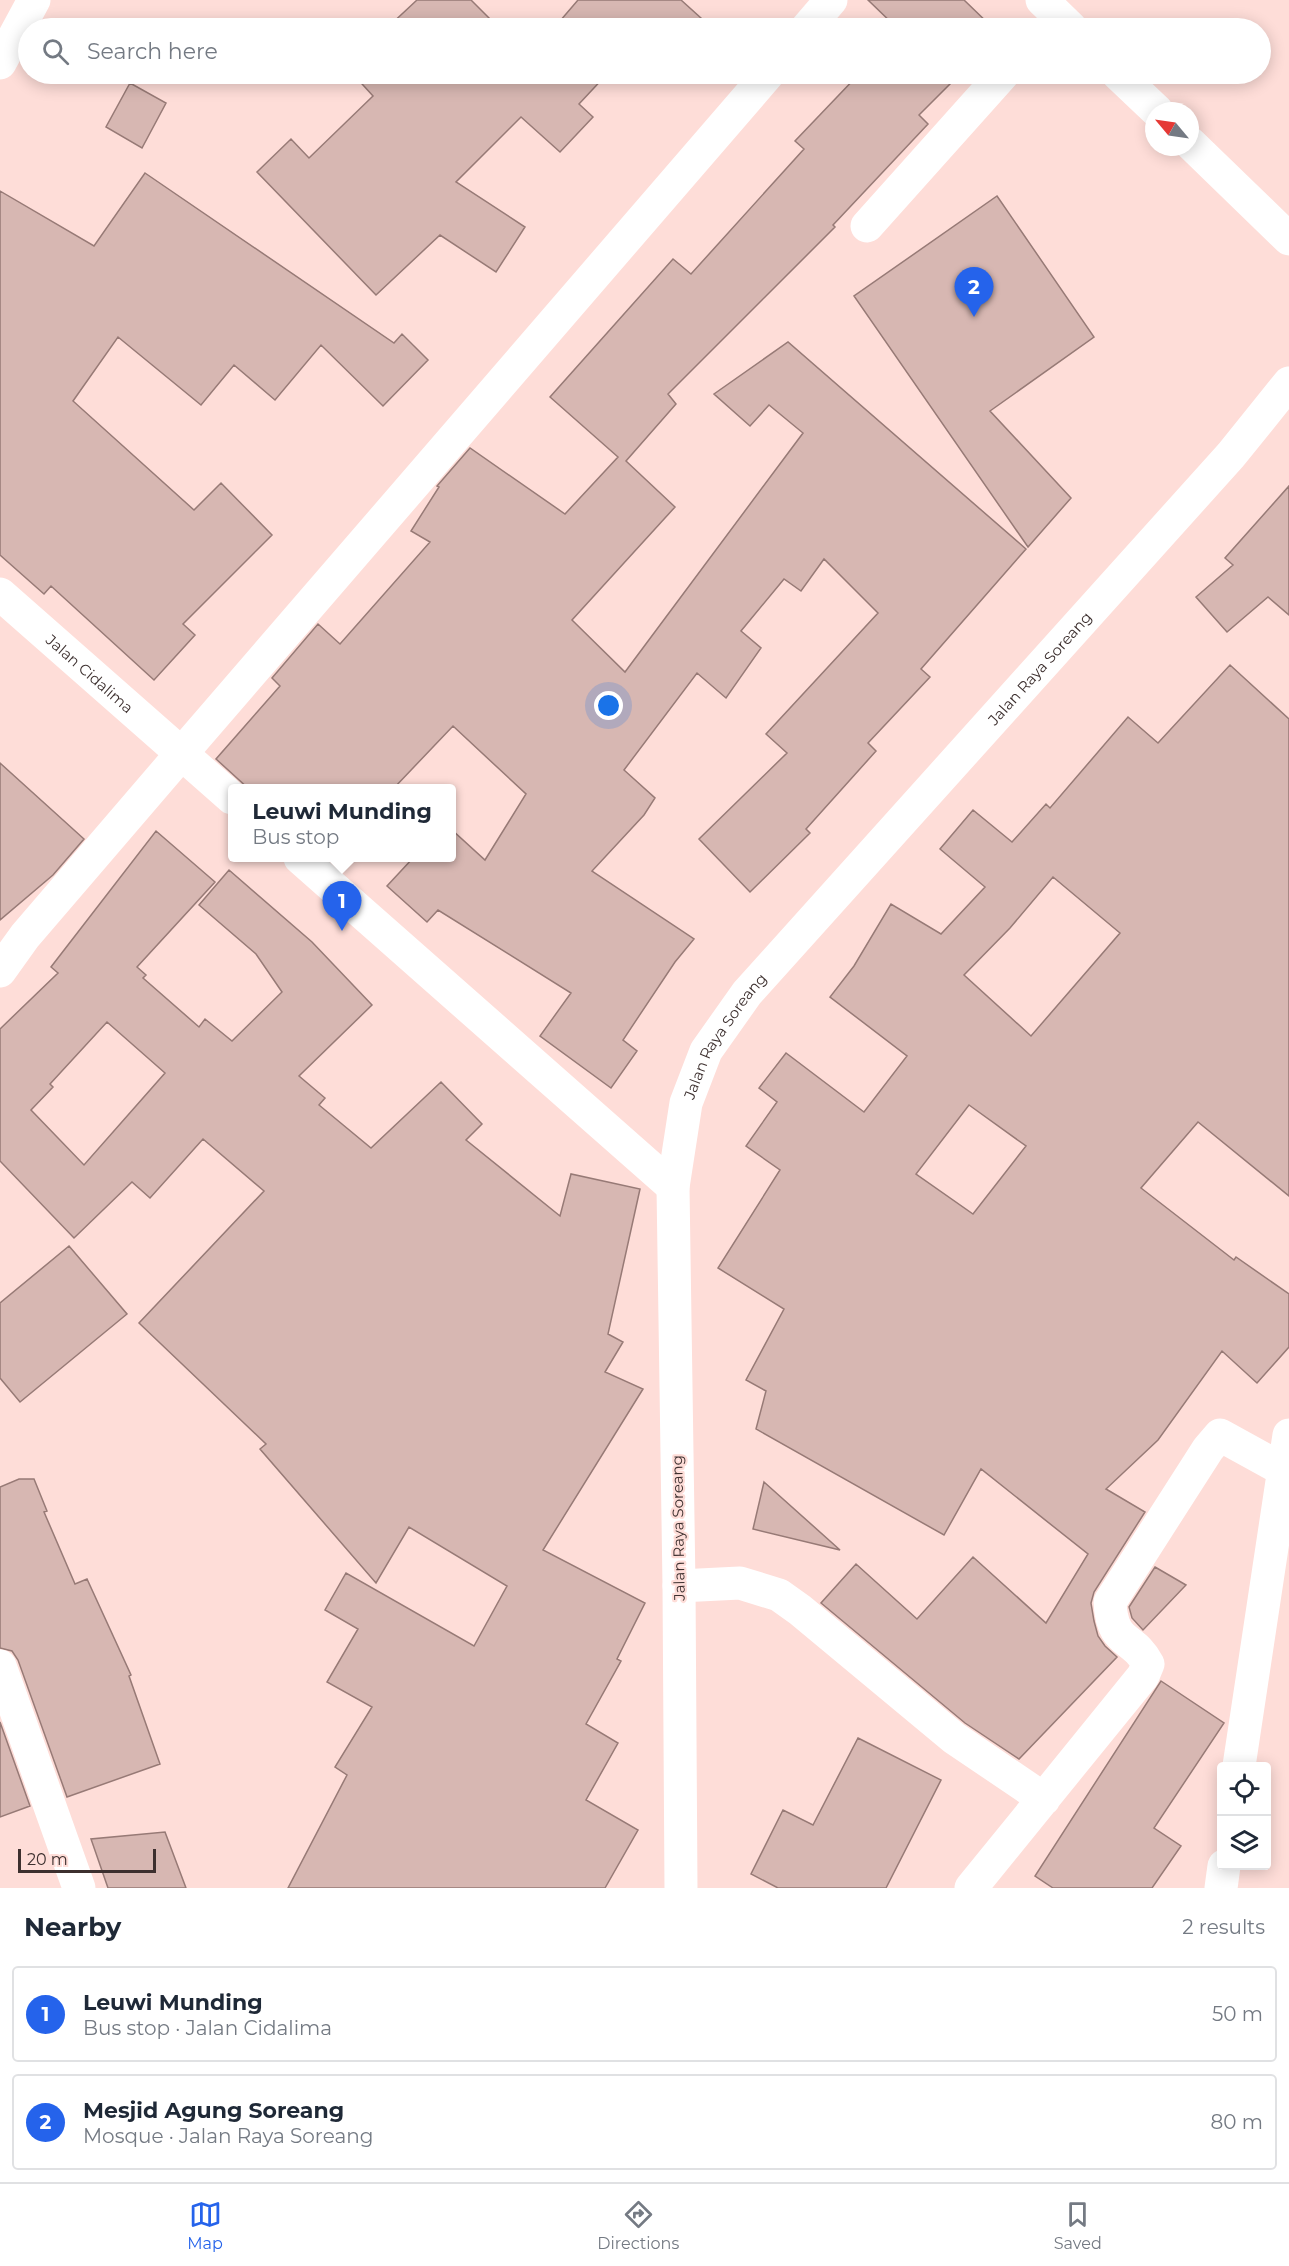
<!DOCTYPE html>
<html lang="en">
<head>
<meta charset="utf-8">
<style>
  body { margin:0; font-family:Montserrat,sans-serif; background:#f6f6f7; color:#1f2937 }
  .controls { position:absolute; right:18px; bottom:18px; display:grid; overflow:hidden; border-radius:6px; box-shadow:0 3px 15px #0003 }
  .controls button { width:54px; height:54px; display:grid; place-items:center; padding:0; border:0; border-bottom:2px solid #e0e1e3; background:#fff; color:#1f2937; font:30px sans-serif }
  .compass { position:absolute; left:1145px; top:102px; width:54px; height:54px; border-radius:50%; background:#fff; box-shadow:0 3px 15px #0003; rotate:299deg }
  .scale { position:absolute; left:18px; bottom:15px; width:138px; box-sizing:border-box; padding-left:6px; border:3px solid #3d302f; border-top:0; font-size:16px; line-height:21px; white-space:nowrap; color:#3d302f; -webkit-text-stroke:4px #feddd8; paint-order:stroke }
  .you { position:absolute; left:609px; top:706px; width:21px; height:21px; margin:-15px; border:4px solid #fff; border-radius:50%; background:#1a73e8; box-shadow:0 0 0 9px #1a73e833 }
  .badge { display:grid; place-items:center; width:39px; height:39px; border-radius:50%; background:#2563eb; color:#fff; font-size:20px; font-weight:700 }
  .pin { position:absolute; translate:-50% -50px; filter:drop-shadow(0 2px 3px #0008) }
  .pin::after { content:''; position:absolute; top:32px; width:21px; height:18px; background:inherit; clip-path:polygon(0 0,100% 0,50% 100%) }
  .popup { position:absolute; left:228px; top:784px; width:228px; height:78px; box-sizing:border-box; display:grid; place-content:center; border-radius:6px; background:#fff; filter:drop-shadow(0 2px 4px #0005); font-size:20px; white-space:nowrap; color:#747a83 }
  .popup b { font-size:22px; color:#1f2937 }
  .popup::after { content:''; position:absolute; left:50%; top:100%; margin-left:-12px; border:12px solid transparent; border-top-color:#fff }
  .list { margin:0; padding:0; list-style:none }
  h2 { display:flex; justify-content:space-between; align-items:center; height:78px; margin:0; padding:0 24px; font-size:26px }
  h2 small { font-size:20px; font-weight:400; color:#747a83 }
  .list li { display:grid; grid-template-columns:39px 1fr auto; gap:18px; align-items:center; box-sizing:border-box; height:96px; margin:0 12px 12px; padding:0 12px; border:2px solid #e0e1e3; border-radius:6px }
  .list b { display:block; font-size:22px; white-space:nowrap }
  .list p { margin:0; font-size:20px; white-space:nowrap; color:#747a83 }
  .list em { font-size:20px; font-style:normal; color:#747a83 }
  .icon { flex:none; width:33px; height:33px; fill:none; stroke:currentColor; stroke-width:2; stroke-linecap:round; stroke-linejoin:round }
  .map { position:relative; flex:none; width:1289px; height:1888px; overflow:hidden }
  .search { position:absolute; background:#fff; box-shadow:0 3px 15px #0003; left:18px; right:18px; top:18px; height:66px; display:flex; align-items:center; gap:15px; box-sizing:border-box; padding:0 21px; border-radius:33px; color:#747a83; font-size:22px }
  .sheet { height:294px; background:#fff }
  nav { display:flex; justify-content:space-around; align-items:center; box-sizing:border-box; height:84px; border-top:2px solid #e0e1e3; background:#fff; font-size:16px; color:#747a83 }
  nav a { display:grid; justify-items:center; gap:3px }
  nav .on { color:#2563eb }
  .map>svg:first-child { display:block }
  .building { fill:#d7b7b2; stroke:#977a76; stroke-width:1.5; fill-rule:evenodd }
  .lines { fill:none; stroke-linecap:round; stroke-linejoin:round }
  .minor { stroke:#fff; stroke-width:33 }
  .secondary { stroke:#fff; stroke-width:33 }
  .labels { text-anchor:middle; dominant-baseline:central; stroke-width:4.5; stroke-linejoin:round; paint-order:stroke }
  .street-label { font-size:15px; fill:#3d302f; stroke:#feddd8 }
</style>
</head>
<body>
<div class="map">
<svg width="1289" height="1888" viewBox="0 0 1289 1888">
  <rect width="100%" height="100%" fill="#feddd8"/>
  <path class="building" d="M 417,0 L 471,0 L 499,28 L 387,28 Z
    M 578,0 L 681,0 L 712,28 L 554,28 Z
    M 868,0 L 964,0 L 993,28 L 897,28 Z
    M 353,74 L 607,74 L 579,104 L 593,117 L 560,152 L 521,117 L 456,182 L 525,227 L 496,272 L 440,235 L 376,295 L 257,172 L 291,139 L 309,158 L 373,96 Z
    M 859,74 L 960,74 L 919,115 L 928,124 L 833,225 L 835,227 L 668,394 L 676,404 L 626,461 L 675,507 L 572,620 L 625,672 L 803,433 L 769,405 L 750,426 L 714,394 L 788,342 L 1026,549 L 921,669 L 930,677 L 868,743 L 876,751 L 806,829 L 810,833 L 750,892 L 699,839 L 787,753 L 766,734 L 878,613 L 824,559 L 801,591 L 784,579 L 741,631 L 761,648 L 726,698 L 697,673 L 624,770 L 655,798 L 644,815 L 592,871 L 694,939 L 675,962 L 623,1040 L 637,1051 L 611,1088 L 540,1036 L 571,993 L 438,910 L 427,922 L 387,886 L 413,858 L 452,858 L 452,830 L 485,860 L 526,794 L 453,726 L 393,789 L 249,789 L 216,759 L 280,686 L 272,678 L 318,624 L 340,644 L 430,542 L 411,531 L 439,487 L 437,486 L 470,448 L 565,514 L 618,457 L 550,397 L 673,259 L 691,274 L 804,149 L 795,141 Z
    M 130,83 L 166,103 L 142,148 L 106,127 Z
    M 145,173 L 394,343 L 402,334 L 428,360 L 383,406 L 321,345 L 275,400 L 234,365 L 201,405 L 118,337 L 73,401 L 194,510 L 221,483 L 272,535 L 183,624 L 195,635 L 154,680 L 51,586 L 44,594 L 0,555 L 0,191 L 94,246 Z
    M 997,196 L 1094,337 L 990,411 L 1071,498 L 1028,547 L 854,296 Z
    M 1289,486 L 1289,615 L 1268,597 L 1227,632 L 1196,597 L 1233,565 L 1225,558 Z
    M 1230,665 L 1289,719 L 1289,1196 L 1198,1122 L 1141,1188 L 1234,1260 L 1236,1257 L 1289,1294 L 1289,1347 L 1257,1383 L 1222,1351 L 1158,1440 L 1106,1489 L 1145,1512 L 1094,1592 L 1091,1603 L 1094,1621 L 1098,1636 L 1105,1646 L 1117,1657 L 1019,1759 L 965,1723 L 821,1603 L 856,1564 L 917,1619 L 973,1557 L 1046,1623 L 1088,1554 L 981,1469 L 944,1535 L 756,1429 L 766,1391 L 746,1380 L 784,1309 L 718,1268 L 780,1170 L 746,1146 L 777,1102 L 759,1088 L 786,1053 L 864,1112 L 907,1056 L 830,997 L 854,966 L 891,904 L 941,934 L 985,887 L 940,849 L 973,810 L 1012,842 L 1046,804 L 1050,808 L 1128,717 L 1158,743 ZM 1053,877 L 1120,933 L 1031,1036 L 964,975 L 1010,928 ZM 969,1105 L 1026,1146 L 973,1214 L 916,1174 Z
    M 0,763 L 84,839 L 53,875 L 0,920 Z
    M 156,831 L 215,882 L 137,967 L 146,975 L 143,978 L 199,1027 L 205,1019 L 232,1041 L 282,992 L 256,954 L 199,905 L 229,870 L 312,942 L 372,1005 L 299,1076 L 325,1098 L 319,1105 L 371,1148 L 441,1082 L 482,1124 L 466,1140 L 560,1216 L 571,1174 L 640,1189 L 608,1334 L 623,1342 L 605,1372 L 643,1389 L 543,1550 L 645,1603 L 617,1659 L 621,1661 L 586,1724 L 618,1743 L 586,1800 L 638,1830 L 605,1888 L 288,1888 L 347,1775 L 335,1767 L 372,1707 L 327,1682 L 358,1629 L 325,1610 L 346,1573 L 474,1646 L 507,1586 L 409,1527 L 376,1583 L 260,1449 L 266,1444 L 139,1323 L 264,1191 L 203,1139 L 150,1198 L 132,1182 L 74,1238 L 0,1161 L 0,1029 L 58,973 L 51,967 ZM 107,1022 L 165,1073 L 84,1165 L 31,1110 L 53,1087 L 50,1084 Z
    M 69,1246 L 127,1314 L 20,1402 L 0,1378 L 0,1303 Z
    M 19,1479 L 34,1479 L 47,1511 L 44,1512 L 75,1584 L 87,1579 L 131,1675 L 129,1676 L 160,1764 L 67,1797 L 18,1660 L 12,1651 L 0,1648 L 0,1487 Z
    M 764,1482 L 840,1550 L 753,1529 Z
    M 1155,1567 L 1186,1585 L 1143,1630 L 1132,1618 L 1129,1607 Z
    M 1161,1681 L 1224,1723 L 1154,1828 L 1181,1846 L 1152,1888 L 1053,1888 L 1035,1876 Z
    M 0,1722 L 30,1806 L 0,1817 Z
    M 858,1738 L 941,1780 L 886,1888 L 778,1888 L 751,1874 L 783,1810 L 813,1825 Z
    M 165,1832 L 186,1888 L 108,1888 L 91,1839 Z"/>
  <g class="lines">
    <path class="minor" d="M 1042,0 L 1071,28
      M 1118,74 L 1157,111
      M 1190,143 L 1289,239
      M 867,226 L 1003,74
      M 0,971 L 25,936 L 182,753
      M 679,1586 L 740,1583 L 779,1595 L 800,1610 L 954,1738 L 1044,1799
      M 0,1666 L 79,1888
      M 1239,1766 L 1289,1435
      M 971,1888 L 1143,1676 L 1148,1664 C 1133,1635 1112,1646 1110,1602 L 1208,1449 L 1220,1435 L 1289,1473
      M 1221,1888 L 1224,1866"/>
    <g class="secondary">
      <path d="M 807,28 L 831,0"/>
      <path d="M 0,63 L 34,0"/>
      <path id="s1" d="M 0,594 L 232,798"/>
      <path d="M 182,753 L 768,74"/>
      <path d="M 300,858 L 673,1187"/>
      <path id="s2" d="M 681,1888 L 679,1586 L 673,1187 L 686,1103 L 706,1051 L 747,993 L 1231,455 L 1289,383"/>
    </g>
  </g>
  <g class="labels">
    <g class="street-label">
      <text stroke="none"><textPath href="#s2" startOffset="1350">Jalan Raya Soreang</textPath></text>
      <text stroke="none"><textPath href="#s1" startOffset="120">Jalan Cidalima</textPath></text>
      <text stroke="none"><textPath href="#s2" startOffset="864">Jalan Raya Soreang</textPath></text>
      <text transform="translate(678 1528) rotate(-91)">Jalan Raya Soreang</text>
    </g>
  </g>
</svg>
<div class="controls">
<button><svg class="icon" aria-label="locate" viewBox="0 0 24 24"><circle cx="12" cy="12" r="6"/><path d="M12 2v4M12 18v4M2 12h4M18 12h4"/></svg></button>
<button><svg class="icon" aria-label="layers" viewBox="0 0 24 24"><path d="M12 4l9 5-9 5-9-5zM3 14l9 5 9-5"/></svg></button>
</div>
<svg class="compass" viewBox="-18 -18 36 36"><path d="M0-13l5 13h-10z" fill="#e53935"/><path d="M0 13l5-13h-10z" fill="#747a83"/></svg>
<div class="scale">20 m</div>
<div class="you"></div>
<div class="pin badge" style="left:342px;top:931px">1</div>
<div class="popup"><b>Leuwi Munding</b>Bus stop</div>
<div class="pin badge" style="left:974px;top:317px">2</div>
<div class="search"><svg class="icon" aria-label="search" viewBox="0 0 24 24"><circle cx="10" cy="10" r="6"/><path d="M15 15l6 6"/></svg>Search here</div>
</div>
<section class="sheet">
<h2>Nearby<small>2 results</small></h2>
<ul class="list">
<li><span class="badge">1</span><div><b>Leuwi Munding</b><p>Bus stop · Jalan Cidalima</p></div><em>50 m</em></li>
<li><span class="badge">2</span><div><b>Mesjid Agung Soreang</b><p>Mosque · Jalan Raya Soreang</p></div><em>80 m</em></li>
</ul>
</section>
<nav>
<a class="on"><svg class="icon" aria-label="map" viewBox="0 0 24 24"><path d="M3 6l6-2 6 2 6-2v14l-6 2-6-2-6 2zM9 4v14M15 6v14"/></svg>Map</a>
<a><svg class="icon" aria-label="directions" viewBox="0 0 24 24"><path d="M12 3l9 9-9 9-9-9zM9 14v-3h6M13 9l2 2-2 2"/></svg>Directions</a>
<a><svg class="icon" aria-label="saved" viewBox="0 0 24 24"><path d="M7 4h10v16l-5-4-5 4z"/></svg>Saved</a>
</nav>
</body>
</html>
